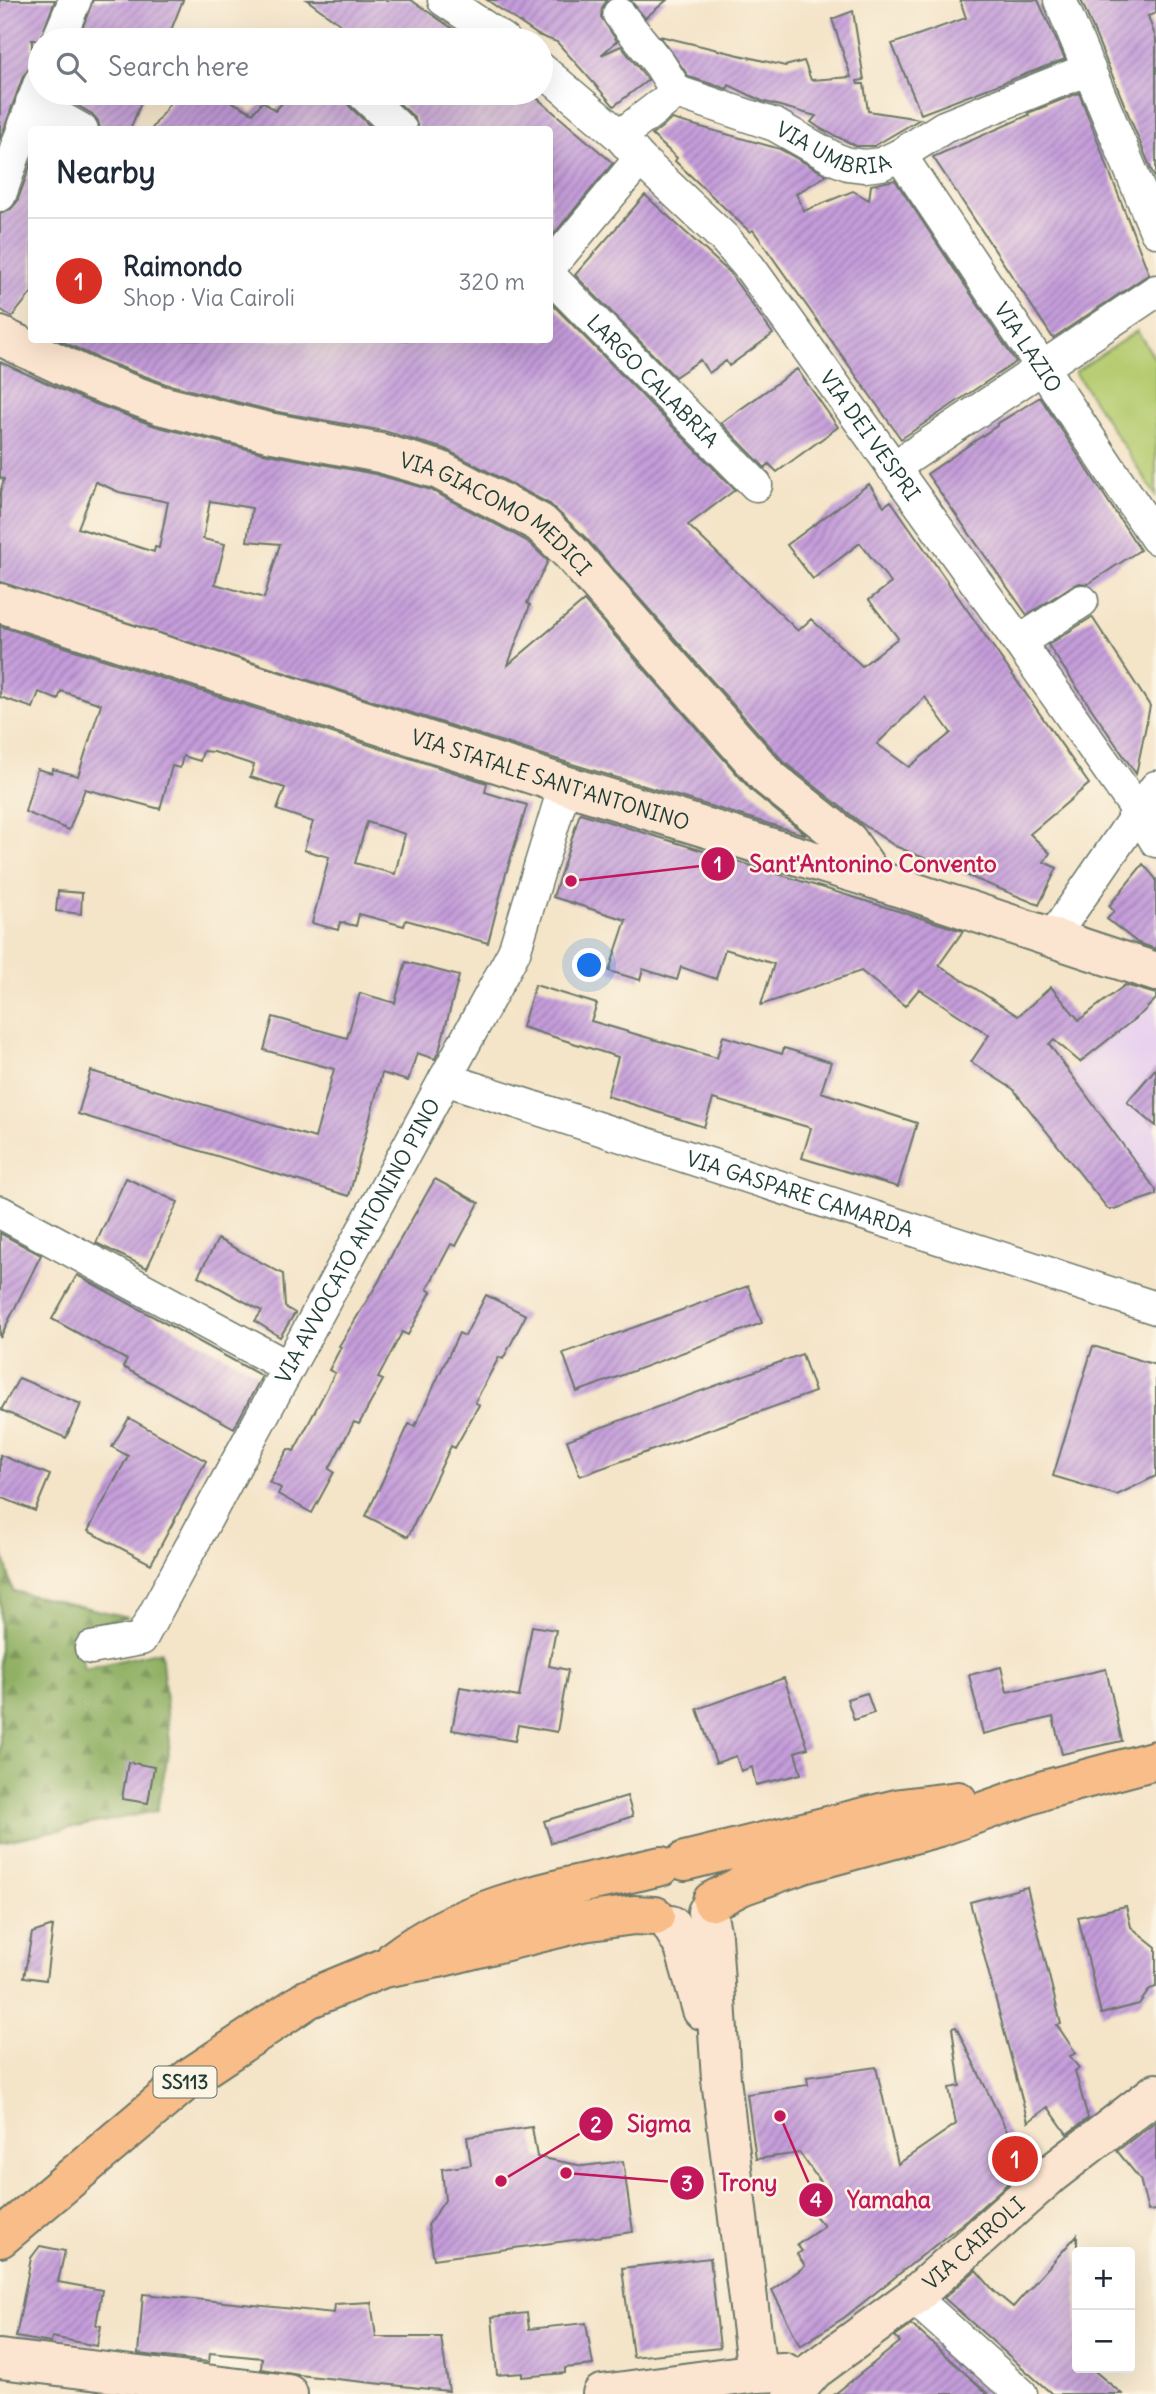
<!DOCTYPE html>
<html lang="en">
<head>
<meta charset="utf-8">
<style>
  body { margin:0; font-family:Delius,sans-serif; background:#f6f6f7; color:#1f2937 }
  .controls { position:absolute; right:21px; bottom:21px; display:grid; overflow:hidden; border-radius:7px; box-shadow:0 7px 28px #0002 }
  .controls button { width:63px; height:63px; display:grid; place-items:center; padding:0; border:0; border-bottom:2px solid #e0e1e3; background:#fff; color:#1f2937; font:35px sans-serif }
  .you { position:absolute; left:590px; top:966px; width:24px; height:24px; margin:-18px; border:5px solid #fff; border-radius:50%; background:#1a73e8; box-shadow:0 0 0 10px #1a73e833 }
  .badge { display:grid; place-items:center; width:46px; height:46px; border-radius:50%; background:#d93025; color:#fff; font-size:23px; font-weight:700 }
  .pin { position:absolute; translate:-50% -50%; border:4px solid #fff; box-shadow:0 2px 7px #0006 }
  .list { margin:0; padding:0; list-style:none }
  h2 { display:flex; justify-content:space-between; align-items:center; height:91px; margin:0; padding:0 28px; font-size:30px }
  h2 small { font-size:23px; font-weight:400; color:#747a83 }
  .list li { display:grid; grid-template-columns:46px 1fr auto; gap:21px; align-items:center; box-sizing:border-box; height:126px; padding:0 28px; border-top:2px solid #e0e1e3 }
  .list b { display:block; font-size:26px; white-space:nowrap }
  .list p { margin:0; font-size:23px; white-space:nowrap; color:#747a83 }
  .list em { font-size:23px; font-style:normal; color:#747a83 }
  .icon { flex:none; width:38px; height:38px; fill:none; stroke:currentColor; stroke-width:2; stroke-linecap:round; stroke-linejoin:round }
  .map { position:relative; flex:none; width:1156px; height:2394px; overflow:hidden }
  .search { position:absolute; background:#fff; box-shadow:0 7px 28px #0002; left:28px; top:28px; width:525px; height:77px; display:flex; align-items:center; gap:18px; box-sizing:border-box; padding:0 24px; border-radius:38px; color:#747a83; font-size:26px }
  .panel { position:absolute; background:#fff; box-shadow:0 7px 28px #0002; left:28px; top:126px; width:525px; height:217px; border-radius:7px }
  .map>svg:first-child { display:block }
  .built { fill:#e8d2ee }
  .green { fill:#b6cc71; stroke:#6a8452; stroke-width:2 }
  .forest { fill:url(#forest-firs); stroke:#58764c; stroke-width:2 }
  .building { fill:url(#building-hatch); fill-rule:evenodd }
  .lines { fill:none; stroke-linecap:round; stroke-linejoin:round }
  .street-casing { stroke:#6a7768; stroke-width:35 }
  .secondary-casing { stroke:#6a7768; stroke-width:42 }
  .primary-casing { stroke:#6a7768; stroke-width:42 }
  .street { stroke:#fff; stroke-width:32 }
  .secondary { stroke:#fce5d0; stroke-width:38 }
  .primary { stroke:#f8bd89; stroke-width:38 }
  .labels { text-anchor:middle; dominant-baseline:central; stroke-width:5; stroke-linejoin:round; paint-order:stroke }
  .shield { fill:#fcf5e5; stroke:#617469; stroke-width:2 }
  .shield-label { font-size:19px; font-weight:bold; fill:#1f3d34 }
  .street-label { font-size:21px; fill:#1f3d34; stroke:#fcf5e5 }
  .leader { fill:none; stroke:#c2185b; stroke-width:2.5 }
  .callout-dot { fill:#c2185b; stroke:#fcf5e5; stroke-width:2.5 }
  .mark-label { font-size:21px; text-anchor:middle; font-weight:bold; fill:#fff }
  .callout-label { font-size:23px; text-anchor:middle; font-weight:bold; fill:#c2185b; stroke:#fcf5e5; stroke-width:5; stroke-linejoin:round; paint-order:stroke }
</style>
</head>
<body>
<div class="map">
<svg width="1156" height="2394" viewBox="0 0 1156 2394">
  <defs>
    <pattern id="forest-firs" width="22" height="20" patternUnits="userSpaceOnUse" patternTransform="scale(1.75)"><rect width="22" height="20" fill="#90b063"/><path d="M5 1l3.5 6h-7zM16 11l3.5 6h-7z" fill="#759052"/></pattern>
    <pattern id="building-hatch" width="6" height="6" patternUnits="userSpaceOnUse" patternTransform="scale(1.75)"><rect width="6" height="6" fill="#c49cda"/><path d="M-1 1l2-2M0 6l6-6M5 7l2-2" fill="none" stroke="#9f80b2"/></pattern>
  </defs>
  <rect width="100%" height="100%" fill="#fcf5e5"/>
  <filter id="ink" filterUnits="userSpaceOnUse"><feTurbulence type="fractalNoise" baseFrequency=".0143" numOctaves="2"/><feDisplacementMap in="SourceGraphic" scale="14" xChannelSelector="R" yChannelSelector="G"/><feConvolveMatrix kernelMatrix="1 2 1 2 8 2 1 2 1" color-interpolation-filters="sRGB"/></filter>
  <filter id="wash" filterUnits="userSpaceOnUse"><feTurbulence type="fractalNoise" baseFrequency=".00686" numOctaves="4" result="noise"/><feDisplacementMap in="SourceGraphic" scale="28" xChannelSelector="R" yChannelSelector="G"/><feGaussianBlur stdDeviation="1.57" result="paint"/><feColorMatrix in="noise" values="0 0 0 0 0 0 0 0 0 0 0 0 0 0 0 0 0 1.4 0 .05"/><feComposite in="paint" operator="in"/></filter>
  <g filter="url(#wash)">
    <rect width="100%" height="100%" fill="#f4e4c8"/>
    <path class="built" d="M 1156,999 L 1156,1190 L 1069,1071 L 1142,1013 Z"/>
    <path class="green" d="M 1137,331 L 1156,360 L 1156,496 L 1075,372 Z"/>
    <path class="forest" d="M 0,1541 L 13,1591 L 128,1617 L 75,1628 L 84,1669 L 161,1651 L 170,1743 L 157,1811 L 0,1842 Z"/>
    <g id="blocks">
      <path class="building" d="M 0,0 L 55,0 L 40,40 L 32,40 L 32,66 L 23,76 L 0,140 Z
        M 93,0 L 183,0 L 167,40 L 78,40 Z
        M 307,0 L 411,0 L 469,40 L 362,40 Z
        M 487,0 L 607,0 L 602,8 L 601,17 L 617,41 L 601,55 L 621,46 L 648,80 L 614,106 L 557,42 L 538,35 Z
        M 630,0 L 667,0 L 645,18 Z
        M 960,0 L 1038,0 L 1065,59 L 921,114 L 892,44 L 966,18 Z
        M 1081,0 L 1156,0 L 1156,13 L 1148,16 L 1156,39 L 1156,181 Z
        M 853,11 L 864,80 L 857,81 L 858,84 L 864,84 L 868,111 L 920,119 L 874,146 L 856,146 L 821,129 L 811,122 L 816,116 L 762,101 L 729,85 L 727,89 L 689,77 L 660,36 L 785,66 L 804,61 L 811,80 L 851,77 L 832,19 Z
        M 56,93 L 145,93 L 130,130 L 100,130 L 98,121 L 92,114 Z
        M 177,93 L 215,93 L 253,113 L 263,101 L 275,111 L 291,93 L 344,93 L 349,106 L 374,130 L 151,130 Z
        M 388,93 L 531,93 L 613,163 L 550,239 L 550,130 L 419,130 L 414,117 Z
        M 1079,93 L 1149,274 L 1053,338 L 933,157 L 1029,115 L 1028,113 Z
        M 672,119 L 780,149 L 827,175 L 796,194 L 804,211 L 853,191 L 869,200 L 871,185 L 895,180 L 1016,362 L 901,439 L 753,230 L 750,232 L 675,161 L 677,158 L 652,135 Z
        M 32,161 L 32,292 L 12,317 L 0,309 L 0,213 L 11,209 L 17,202 Z
        M 645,195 L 729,272 L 773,334 L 729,366 L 726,361 L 709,373 L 700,360 L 675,377 L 575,275 Z
        M 551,303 L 735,490 L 688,525 L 798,631 L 811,619 L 862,666 L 898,638 L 869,600 L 891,583 L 860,543 L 813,579 L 787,545 L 869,484 L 884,506 L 891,501 L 1089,784 L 1030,834 L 1050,853 L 1044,862 L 1057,868 L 1039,905 L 895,846 L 861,823 L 783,761 L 586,538 L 550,504 L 445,449 L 384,431 L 273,411 L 166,384 L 102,360 L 59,340 L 550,340 ZM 925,697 L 951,733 L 909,767 L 877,744 Z
        M 0,362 L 85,400 L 155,426 L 263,453 L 375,474 L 431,490 L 527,541 L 548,561 L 527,603 L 530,605 L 508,665 L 584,601 L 752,791 L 806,835 L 572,764 L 0,582 L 0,493 L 4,479 L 0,478 ZM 96,482 L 119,492 L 168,502 L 159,548 L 155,547 L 154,552 L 78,528 ZM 210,501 L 252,508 L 247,541 L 280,544 L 264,598 L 215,584 L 225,544 L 203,539 Z
        M 797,369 L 838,427 L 777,472 L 769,464 L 765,468 L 721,423 Z
        M 1040,397 L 1140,550 L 1088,584 L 1080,583 L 1072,586 L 1027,615 L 927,474 L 998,425 L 997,424 Z
        M 1092,617 L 1150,706 L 1136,774 L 1048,645 Z
        M 0,626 L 487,783 L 485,792 L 527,805 L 505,877 L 488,943 L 406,920 L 404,926 L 359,914 L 356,926 L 340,922 L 338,930 L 312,923 L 329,857 L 304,850 L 313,822 L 277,810 L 285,788 L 250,777 L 254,765 L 214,752 L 203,751 L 200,761 L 183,756 L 180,768 L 172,766 L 160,809 L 85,789 L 69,830 L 25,812 L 37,769 L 52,773 L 53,769 L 78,776 L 101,704 L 61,691 L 58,700 L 39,692 L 33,708 L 0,697 ZM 367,822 L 405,834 L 395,874 L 355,863 Z
        M 580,813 L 963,931 L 939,965 L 1018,1016 L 1051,987 L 1079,1020 L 1125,985 L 1156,994 L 1156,999 L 1142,1013 L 1080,1062 L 1054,1040 L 1049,1044 L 1156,1190 L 1156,1195 L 1114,1209 L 1108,1209 L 1013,1089 L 971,1062 L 989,1035 L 919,989 L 905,1006 L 861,971 L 761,1005 L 774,964 L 725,949 L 716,979 L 681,967 L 677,980 L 643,969 L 640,980 L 609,971 L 626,920 L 553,897 Z
        M 1143,864 L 1156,879 L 1156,949 L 1138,943 L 1107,919 L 1114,911 L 1109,906 Z
        M 58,891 L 82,893 L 81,914 L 56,911 Z
        M 406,962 L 459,976 L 439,1051 L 435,1059 L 417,1053 L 408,1081 L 382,1073 L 349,1196 L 78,1114 L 91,1071 L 315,1138 L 334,1069 L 264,1050 L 273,1017 L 347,1038 L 360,993 L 395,1003 Z
        M 535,985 L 597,1004 L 591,1021 L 717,1058 L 723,1036 L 782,1054 L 784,1048 L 831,1062 L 821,1092 L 917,1123 L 898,1187 L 802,1158 L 811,1128 L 713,1099 L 704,1127 L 607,1096 L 618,1057 L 522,1027 Z
        M 1156,1068 L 1156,1126 L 1127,1102 Z
        M 126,1178 L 178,1202 L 147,1268 L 96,1243 Z
        M 435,1179 L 479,1203 L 456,1246 L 451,1244 L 427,1289 L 431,1292 L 408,1335 L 402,1332 L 378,1378 L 383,1380 L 359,1424 L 354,1422 L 329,1469 L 334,1472 L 312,1513 L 278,1494 L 281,1488 L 269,1482 L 288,1449 L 294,1451 L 335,1373 L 329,1370 L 341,1347 L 339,1346 L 379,1281 L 394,1250 Z
        M 0,1233 L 41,1255 L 0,1338 Z
        M 218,1239 L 283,1274 L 285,1307 L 295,1313 L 280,1337 L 255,1321 L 262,1311 L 198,1276 Z
        M 77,1275 L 262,1376 L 234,1428 L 123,1367 L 127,1360 L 52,1319 Z
        M 748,1286 L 762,1323 L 577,1392 L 563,1353 Z
        M 486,1295 L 526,1315 L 503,1359 L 499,1357 L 475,1402 L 479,1405 L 455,1448 L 451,1446 L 408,1537 L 366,1516 L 409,1424 L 415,1426 L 459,1333 L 465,1336 Z
        M 1093,1346 L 1156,1365 L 1156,1476 L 1117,1495 L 1053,1476 Z
        M 802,1354 L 815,1392 L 580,1476 L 567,1440 Z
        M 19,1378 L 81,1404 L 66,1438 L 1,1410 Z
        M 129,1418 L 206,1461 L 151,1564 L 88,1531 L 128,1456 L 112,1447 Z
        M 0,1455 L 50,1475 L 35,1511 L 0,1497 Z
        M 532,1626 L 556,1630 L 549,1666 L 568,1670 L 557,1732 L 518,1725 L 515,1741 L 452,1730 L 460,1687 L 519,1697 Z
        M 1001,1667 L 1007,1692 L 1106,1669 L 1122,1741 L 1062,1754 L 1053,1717 L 983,1734 L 969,1675 Z
        M 784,1678 L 808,1748 L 795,1752 L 801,1774 L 756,1785 L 752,1767 L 741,1771 L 736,1756 L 716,1763 L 697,1709 Z
        M 867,1693 L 874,1713 L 854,1720 L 847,1699 Z
        M 128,1762 L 154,1767 L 148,1803 L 122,1799 Z
        M 627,1796 L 633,1816 L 551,1843 L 544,1821 Z
        M 1027,1887 L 1061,2024 L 1057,2025 L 1076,2053 L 1070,2056 L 1079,2068 L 1075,2071 L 1088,2118 L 1067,2134 L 1048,2107 L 1028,2122 L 970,1902 Z
        M 1126,1906 L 1131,1927 L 1156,1947 L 1156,1987 L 1150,1989 L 1139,2004 L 1101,2014 L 1078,1917 Z
        M 53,1926 L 46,1980 L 24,1977 L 32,1933 Z
        M 956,2027 L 1025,2168 L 968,2219 L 845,2317 L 800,2346 L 772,2290 L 805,2266 L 797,2254 L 802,2251 L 797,2245 L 824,2226 L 805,2204 L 825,2189 L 800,2153 L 756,2159 L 747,2094 L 808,2085 L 807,2077 L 876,2067 L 898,2164 L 956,2124 L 949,2088 L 960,2086 L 952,2028 Z
        M 1156,2121 L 1156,2210 L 1148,2211 L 1140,2179 L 1117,2151 Z
        M 532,2127 L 537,2157 L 583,2166 L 623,2161 L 633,2232 L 434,2259 L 428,2225 L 445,2200 L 442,2169 L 471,2165 L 467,2137 Z
        M 1077,2235 L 1077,2368 L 1091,2368 L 1122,2394 L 1052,2394 L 944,2298 L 976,2270 L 994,2291 L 1013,2307 Z
        M 40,2246 L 65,2251 L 58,2282 L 102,2290 L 96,2325 L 101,2326 L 97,2346 L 52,2337 L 51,2343 L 16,2337 L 31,2258 Z
        M 710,2258 L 720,2348 L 633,2357 L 622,2268 Z
        M 143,2294 L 334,2313 L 335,2304 L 371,2302 L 376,2337 L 441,2337 L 449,2391 L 299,2375 L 261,2369 L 262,2358 L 210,2353 L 209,2362 L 138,2354 Z
        M 527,2313 L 529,2329 L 586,2323 L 593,2365 L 565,2368 L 565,2373 L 522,2377 L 522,2373 L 497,2375 L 492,2317 Z
        M 912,2325 L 988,2394 L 835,2394 L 900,2342 L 895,2337 Z"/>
    </g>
  </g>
  <g filter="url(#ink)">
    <use href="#blocks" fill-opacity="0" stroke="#6a7768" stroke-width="2"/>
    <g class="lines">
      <defs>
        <g id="street">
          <path d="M 444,0 L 504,40"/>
          <path d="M 1060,0 L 1156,231"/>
          <path d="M 619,14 L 660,65 L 677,92"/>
          <path d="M 58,40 L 75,0"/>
          <path id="s1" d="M 541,69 L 620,136 L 640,159 L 724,238 L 750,268 L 1019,642 L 1138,811 L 1156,841"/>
          <path d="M 362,93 L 401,130"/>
          <path d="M 32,102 L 82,130"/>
          <path id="s2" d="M 620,136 L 677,92 L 775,125 L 835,159 L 848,164 L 865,166 L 881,164 L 900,155 L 944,127 L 1089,69"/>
          <path id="s3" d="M 900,155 L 1156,538"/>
          <path d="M 0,195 L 40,82"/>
          <path d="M 550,267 L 640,159"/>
          <path id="s4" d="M 550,276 L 756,485"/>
          <path d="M 893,468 L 1156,291"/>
          <path d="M 1019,642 L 1082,601"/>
          <path d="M 1052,938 L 1156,787"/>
          <path id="s5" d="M 445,1079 L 1156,1308"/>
          <path d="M 0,1212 L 288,1367"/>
          <path id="s6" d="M 91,1648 L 141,1639 L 160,1604 L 514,952 L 565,785"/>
          <path d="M 913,2297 L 1021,2394"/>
        </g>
        <g id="secondary">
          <path id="s7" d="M 0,336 L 93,380 L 160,405 L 268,432 L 380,453 L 439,470 L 540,523 L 570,552 L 768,777 L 848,841 L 874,879"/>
          <path id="s8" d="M 0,603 L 565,785 L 874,879 L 1156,972"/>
          <path d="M 707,1912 L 712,1936 L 721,2079 L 757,2373"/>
          <path d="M 671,1925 L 684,1947 L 702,2010"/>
          <path d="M 0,2359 L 288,2394"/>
          <path d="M 602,2394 L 757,2373 L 784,2372"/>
          <path id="s9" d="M 793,2394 L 814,2370 L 913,2297 L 1051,2174 L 1156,2093"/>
        </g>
        <path id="primary" d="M 685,1861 L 901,1808 L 958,1801
          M 712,1901 L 741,1886 L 803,1864 L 939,1827 L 1044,1790 L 1156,1760
          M 395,1959 C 472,1900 568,1888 661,1866
          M 0,2238 L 192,2076 L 308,1999 L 383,1968 L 438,1958 L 583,1922 L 634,1915 L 655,1916"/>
      </defs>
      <use href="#street" class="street-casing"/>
      <use href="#secondary" class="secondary-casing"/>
      <use href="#primary" class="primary-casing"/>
      <use href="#street" class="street"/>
      <use href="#secondary" class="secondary"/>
      <use href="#primary" class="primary"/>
    </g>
  </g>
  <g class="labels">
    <rect class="shield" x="153.5" y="2066.5" width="63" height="31" rx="5"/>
    <g class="shield-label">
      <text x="185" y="2082">SS113</text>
    </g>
    <g class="street-label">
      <text stroke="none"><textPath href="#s2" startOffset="240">VIA UMBRIA</textPath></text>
      <text stroke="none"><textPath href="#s3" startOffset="231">VIA LAZIO</textPath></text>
      <text stroke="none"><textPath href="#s4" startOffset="147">LARGO CALABRIA</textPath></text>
      <text stroke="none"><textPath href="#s1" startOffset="495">VIA DEI VESPRI</textPath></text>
      <text stroke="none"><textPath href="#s7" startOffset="532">VIA GIACOMO MEDICI</textPath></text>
      <text stroke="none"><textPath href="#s8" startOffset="578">VIA STATALE SANT'ANTONINO</textPath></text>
      <text stroke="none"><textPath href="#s5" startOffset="373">VIA GASPARE CAMARDA</textPath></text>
      <text stroke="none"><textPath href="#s6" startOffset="504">VIA AVVOCATO ANTONINO PINO</textPath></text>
      <text stroke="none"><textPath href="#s9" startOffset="236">VIA CAIROLI</textPath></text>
    </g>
  </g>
  <path class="leader" d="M571 881L718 864M501 2181L596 2124M566 2173L687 2183M780 2116L816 2200"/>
  <g class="callout-dot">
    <circle cx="571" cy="881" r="7"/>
    <circle cx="501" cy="2181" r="7"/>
    <circle cx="566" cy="2173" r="7"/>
    <circle cx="780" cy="2116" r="7"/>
    <circle cx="718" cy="864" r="18"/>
    <circle cx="596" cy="2124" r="18"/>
    <circle cx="687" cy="2183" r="18"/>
    <circle cx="816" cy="2200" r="18"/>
  </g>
  <g class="mark-label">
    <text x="718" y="872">1</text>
    <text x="596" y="2132">2</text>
    <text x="687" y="2191">3</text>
    <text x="816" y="2207">4</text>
  </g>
  <g class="callout-label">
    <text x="873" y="872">Sant'Antonino Convento</text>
    <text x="659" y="2132">Sigma</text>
    <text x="748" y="2191">Trony</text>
    <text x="889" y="2208">Yamaha</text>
  </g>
</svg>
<div class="controls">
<button>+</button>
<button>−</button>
</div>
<div class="you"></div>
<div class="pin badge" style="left:1015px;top:2159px">1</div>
<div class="search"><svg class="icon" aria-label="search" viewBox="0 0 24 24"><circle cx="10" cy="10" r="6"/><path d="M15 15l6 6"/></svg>Search here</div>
<section class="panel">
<h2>Nearby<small></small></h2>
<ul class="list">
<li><span class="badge">1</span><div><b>Raimondo</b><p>Shop · Via Cairoli</p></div><em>320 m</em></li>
</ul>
</section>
</div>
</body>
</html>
